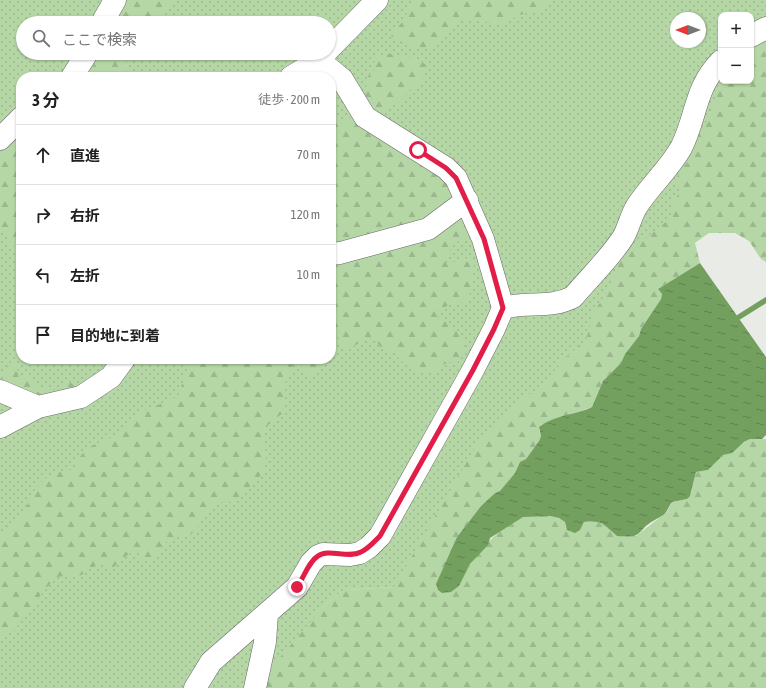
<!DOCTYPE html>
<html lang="ja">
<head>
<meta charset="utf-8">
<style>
  body { margin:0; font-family:"Asap Condensed","Noto Sans JP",sans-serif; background:#f2f2f2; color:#222 }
  .controls { position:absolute; right:12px; top:12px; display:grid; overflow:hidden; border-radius:8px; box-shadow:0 1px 3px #0004 }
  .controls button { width:36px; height:36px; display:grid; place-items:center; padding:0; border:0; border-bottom:1px solid #e0e0e0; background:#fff; color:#222; font:20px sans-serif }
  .compass { position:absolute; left:670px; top:12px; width:36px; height:36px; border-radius:50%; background:#fff; box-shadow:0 1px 3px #0004; rotate:270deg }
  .stop { position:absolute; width:12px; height:12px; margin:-9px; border:3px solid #e11d48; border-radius:50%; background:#fff }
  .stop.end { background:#e11d48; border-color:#fff; box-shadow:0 1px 4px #0008 }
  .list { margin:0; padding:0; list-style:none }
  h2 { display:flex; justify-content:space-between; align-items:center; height:52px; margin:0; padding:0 16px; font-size:17px }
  h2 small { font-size:13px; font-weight:400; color:#767676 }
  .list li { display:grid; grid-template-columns:26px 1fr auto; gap:12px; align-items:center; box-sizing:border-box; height:60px; padding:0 16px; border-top:1px solid #e0e0e0 }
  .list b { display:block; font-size:15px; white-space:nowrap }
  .list em { font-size:13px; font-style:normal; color:#767676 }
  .icon { flex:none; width:22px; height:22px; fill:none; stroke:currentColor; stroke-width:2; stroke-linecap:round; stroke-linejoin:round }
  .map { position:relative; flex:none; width:766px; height:688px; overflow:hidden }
  .search { position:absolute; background:#fff; box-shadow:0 1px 3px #0004; left:16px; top:16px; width:320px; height:44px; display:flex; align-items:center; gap:10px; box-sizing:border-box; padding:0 14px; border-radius:22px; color:#767676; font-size:15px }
  .panel { position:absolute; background:#fff; box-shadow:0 1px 3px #0004; left:16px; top:72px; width:320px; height:292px; border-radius:16px }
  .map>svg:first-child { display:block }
  .green { fill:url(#green-dots); fill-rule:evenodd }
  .forest { fill:url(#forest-firs) }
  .water { fill:url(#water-ripples) }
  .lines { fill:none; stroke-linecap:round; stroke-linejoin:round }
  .stream { stroke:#74a05f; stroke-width:5.5 }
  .minor-casing { stroke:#686a67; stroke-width:23 }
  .minor { stroke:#fff; stroke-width:22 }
  .route { stroke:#e11d48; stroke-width:5 }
</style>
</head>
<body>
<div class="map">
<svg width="766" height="688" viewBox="0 0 766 688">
  <defs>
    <pattern id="green-dots" width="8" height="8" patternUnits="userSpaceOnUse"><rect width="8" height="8" fill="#b5d7a5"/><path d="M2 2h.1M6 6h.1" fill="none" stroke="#9bb88d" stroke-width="1.8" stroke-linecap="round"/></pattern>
    <pattern id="forest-firs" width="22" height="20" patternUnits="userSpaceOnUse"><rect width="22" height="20" fill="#b5d7a5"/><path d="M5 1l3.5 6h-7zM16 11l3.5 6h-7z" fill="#9bb88d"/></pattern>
    <pattern id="water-ripples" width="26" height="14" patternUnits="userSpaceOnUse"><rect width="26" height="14" fill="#74a05f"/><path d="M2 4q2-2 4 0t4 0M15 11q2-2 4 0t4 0" fill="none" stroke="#5e824e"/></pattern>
  </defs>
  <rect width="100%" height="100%" fill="#e9ebe7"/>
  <path class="green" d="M 0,0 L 766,0 L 766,48 L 751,69 L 751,15 L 721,15 L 721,81 L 692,201 L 613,319 L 394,587 L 344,590 L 326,604 L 259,688 L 0,688 ZM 676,18 L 700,18 L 700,42 L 676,42 ZM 23,23 L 329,23 L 329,53 L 23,53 ZM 21,77 L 331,77 L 331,359 L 21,359 Z"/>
  <path class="forest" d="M 125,0 L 173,0 L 156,23 L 116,23 Z
    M 412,0 L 551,0 C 540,15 535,10 520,15 C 514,17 509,22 503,23 C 490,25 476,16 463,20 C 448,25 444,46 429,48 C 417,50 401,44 391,39 L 392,34 L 404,20 Z
    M 766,35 L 766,262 L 761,259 L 749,241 L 735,233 L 709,233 L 695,243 L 700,263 L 658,289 L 662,294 L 661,299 L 641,329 L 639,336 L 625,354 L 621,363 L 603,381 L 592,407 L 541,425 L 539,429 L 541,436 L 539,441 L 526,459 L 520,463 L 515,473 L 500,492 L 495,493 L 481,506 L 457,537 L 453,547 L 465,573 C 474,556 503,522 523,517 C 529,515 536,516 542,516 C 551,516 558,516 565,522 L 566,527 L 580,530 L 584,522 L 595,521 L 608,526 L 613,532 L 625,537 L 636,536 L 667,512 L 672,502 L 687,499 L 691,493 L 696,472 L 708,470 L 723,455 L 750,439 L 766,439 L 766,688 L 259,688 L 263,677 L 326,604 L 344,590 L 394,587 L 483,434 L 526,396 L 538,390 L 550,378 L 559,363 L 586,340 L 593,314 L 609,288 L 619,258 L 631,246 L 642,241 L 672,217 L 672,204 L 681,190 L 676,180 L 680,170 L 688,162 L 699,133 L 711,115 L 717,89 L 721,79 L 721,81 L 751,81 L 751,45 Z
    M 100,53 L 141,53 L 135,58 L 126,61 L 129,77 L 87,77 Z
    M 389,54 C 403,56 414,57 427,65 L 425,73 L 420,83 L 412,88 L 398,103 L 377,114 L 365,102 L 367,77 L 374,70 L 373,64 L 378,55 Z
    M 354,117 L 445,173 L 456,193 L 443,213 L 331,249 L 331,218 L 334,214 L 331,204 L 331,122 Z
    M 12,140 L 21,143 L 21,250 L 10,244 L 7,233 L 0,231 L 0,147 Z
    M 465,218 L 472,233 C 468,238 466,238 461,240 C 453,243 448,254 444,261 L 448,264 L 465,258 L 474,261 L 473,286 L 468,298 L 460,304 L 449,305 L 436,312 L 439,319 C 458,326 474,342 458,362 C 437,359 437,382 413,369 C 404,364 400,361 395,353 L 383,350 L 373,338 L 363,340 L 349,350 L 341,348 L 340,340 L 336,334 L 331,335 L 331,259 Z
    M 194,359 L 320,359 L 320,367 L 316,375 C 307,377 304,370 300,363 L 295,363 C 288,372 283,386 283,397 C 283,403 284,407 282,414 C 258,428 266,436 266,459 C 265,462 266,466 265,469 C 260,479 244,493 235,502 L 221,502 L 205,513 L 196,531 L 187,536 L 174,538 L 166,542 L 150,562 L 143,561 L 137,551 C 124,553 121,566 108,569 L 104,563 C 90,566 85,575 76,577 C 70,578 63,575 58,577 C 50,580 21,623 12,633 L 0,635 L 0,538 C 6,525 13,520 25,515 C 27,498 41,476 58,472 C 63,470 69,470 74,470 C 84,442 96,446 119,434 C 131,408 155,409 178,396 L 189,364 Z
    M 10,362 L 15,362 C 19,368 17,375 20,381 L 30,374 L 39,387 L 54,390 L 69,382 L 78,386 L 38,403 L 4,386 C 2,376 4,371 10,362 Z"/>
  <path class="water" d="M 700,263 L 766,357 L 766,435 L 762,439 L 750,439 L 744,442 L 732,453 L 723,455 L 708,470 L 696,472 L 690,496 L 687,499 L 672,502 C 663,516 669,512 653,521 C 636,531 644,539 617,536 C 604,525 603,520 584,522 L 580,530 L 575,533 L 567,530 L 565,522 L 559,518 L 550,516 L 523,517 L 490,538 L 488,545 L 470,564 L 459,586 L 451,592 L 442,593 L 438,590 L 436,584 L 457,537 L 481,506 L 495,493 L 500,491 L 515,473 L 520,462 L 526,459 L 539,441 L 541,436 L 539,427 C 554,415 576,415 592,407 L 603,381 L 621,363 L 625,354 L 639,336 L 641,329 L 661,299 L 662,294 L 658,289 Z"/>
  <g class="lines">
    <path class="stream" d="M 739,317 L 766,300"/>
    <defs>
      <path id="minor" d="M 102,23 L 115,0
        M 751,36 L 766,28
        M 329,49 L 377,0
        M 72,77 L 87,53
        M 291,77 L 319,60 L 326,53
        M 0,139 L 21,118
        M 331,254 L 340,253 L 428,229 L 467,200
        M 503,308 C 528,301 550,309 573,297 C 589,278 608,260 622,239 C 628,231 630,217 637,206 C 650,186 669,169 681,148 C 697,117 694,88 721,61
        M 0,391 L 38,407
        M 0,427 L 38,407 L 81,397 L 111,377 L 124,359
        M 195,688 L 211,662 L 297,587 L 311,563 L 318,556 L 323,554 L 350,555 L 360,553 L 369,547 L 380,536 L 473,370 L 494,329 L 503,308 L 483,239 L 456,178 L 446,168 L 365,117 L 342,79 L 319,60
        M 255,688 L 265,642 L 267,614"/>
    </defs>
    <use href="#minor" class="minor-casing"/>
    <use href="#minor" class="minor"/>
  </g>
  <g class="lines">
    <path class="route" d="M 297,587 C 304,578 308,562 318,556 C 329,548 348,559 361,552 C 368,549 374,542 380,536 L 473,370 L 494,329 L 503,308 L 484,239 L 456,178 L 446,168 L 418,150"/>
  </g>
</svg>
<div class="controls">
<button>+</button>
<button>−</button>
</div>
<svg class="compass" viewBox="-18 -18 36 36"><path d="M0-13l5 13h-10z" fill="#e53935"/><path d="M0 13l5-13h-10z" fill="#767676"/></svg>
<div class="stop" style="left:418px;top:150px"></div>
<div class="stop end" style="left:297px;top:587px"></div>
<div class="search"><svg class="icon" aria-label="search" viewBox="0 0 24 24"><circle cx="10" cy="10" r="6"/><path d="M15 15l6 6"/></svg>ここで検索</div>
<section class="panel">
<h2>3 分<small>徒歩 · 200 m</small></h2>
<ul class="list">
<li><svg class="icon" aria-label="ahead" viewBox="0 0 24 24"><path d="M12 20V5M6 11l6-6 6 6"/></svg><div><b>直進</b></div><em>70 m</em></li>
<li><svg class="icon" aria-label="right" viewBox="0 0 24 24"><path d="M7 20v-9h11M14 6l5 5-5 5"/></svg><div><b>右折</b></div><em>120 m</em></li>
<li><svg class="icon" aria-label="left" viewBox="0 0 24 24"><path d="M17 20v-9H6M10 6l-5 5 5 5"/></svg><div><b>左折</b></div><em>10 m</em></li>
<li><svg class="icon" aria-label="arrive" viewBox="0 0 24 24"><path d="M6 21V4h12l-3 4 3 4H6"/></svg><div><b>目的地に到着</b></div></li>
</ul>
</section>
</div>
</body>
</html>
